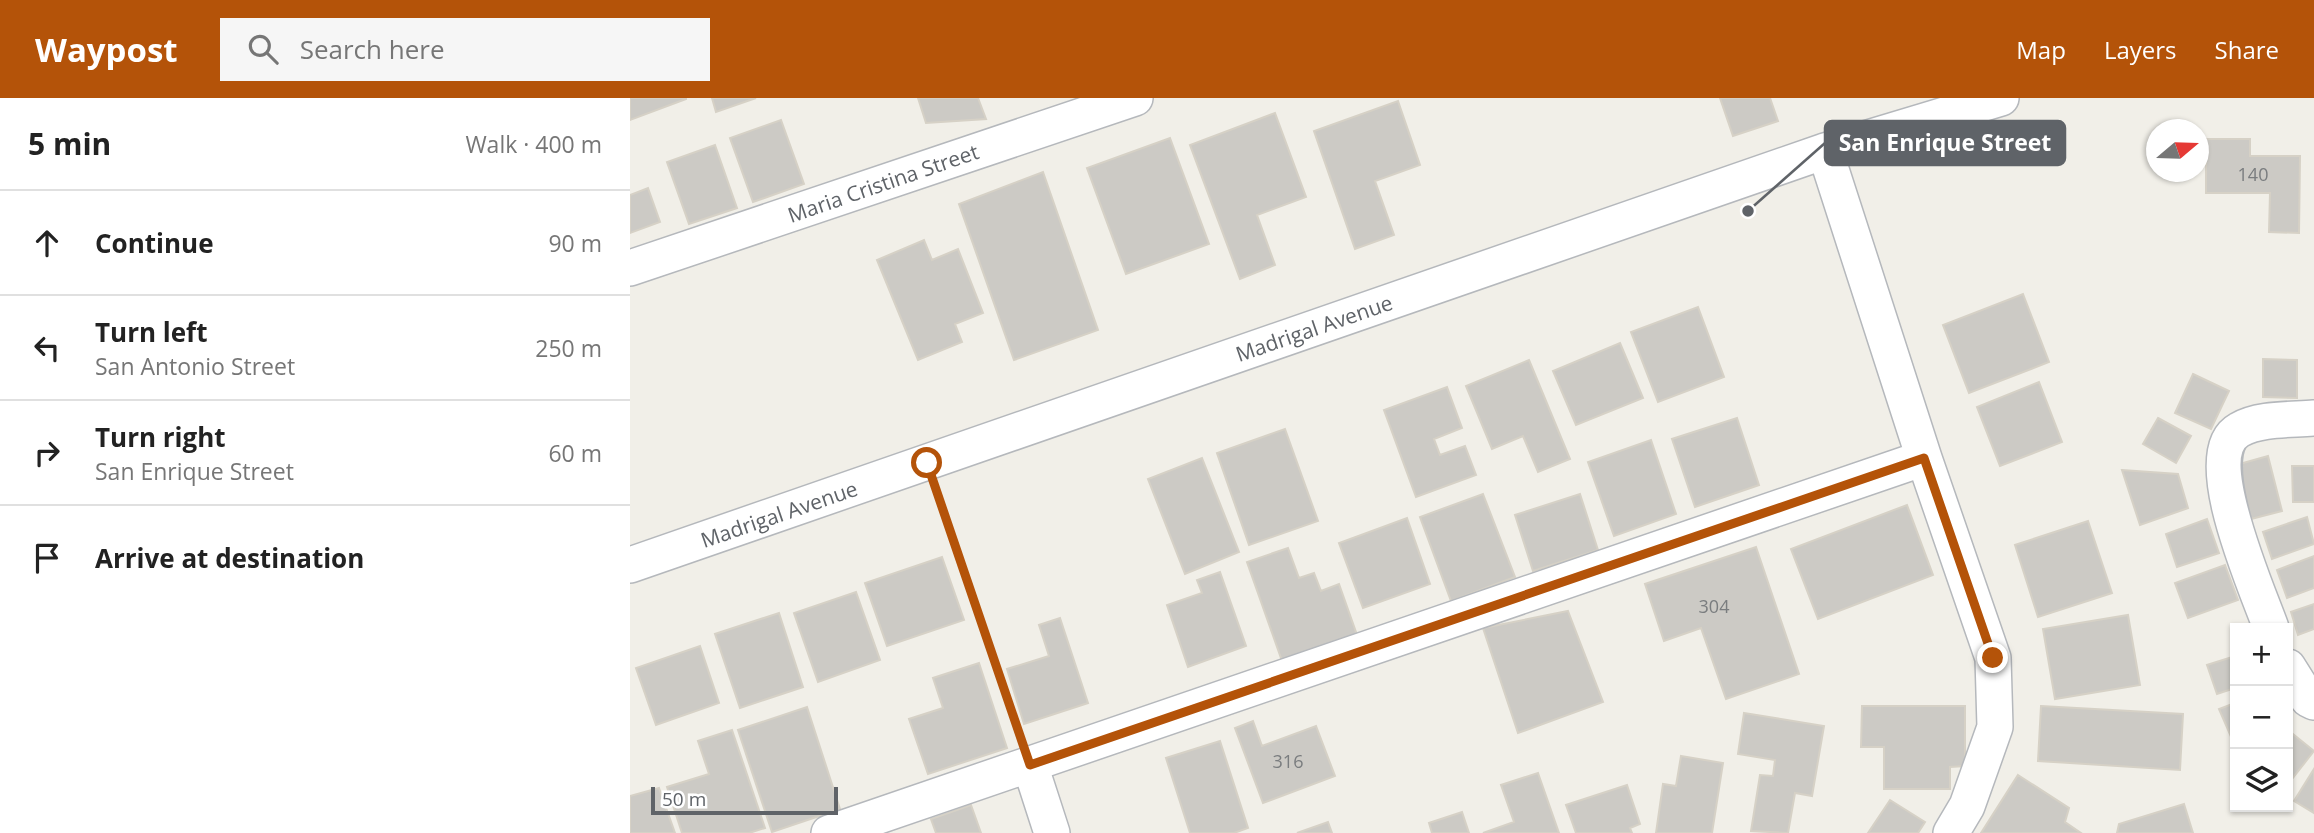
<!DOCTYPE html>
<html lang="en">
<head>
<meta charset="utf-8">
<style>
  body { margin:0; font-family:"Open Sans",sans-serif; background:#f6f6f6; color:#222 }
  .controls { position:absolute; right:21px; bottom:21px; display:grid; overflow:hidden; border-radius:0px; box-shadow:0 2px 5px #0004 }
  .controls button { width:63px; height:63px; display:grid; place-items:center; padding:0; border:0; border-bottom:2px solid #e0e0e0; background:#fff; color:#222; font:35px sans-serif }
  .compass { position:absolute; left:1516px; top:21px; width:63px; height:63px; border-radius:50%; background:#fff; box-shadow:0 2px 5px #0004; rotate:71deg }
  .scale { position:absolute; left:21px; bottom:18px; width:187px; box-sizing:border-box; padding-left:7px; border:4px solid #5f6368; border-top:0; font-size:19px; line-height:24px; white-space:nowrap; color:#5f6368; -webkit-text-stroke:5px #fff; paint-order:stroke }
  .stop { position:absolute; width:21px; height:21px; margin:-16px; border:5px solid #b45309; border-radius:50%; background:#fff }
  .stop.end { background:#b45309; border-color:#fff; box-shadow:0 2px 7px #0008 }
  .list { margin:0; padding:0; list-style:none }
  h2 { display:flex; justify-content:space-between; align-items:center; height:91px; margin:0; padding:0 28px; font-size:30px }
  h2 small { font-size:23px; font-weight:400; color:#767676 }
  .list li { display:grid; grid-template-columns:46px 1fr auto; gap:21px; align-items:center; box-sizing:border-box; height:105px; padding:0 28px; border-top:2px solid #e0e0e0 }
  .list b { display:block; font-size:26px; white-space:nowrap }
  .list p { margin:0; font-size:23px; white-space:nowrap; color:#767676 }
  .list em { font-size:23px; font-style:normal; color:#767676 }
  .icon { flex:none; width:38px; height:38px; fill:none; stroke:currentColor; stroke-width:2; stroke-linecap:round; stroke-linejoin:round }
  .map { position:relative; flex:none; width:1684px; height:735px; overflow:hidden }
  header { display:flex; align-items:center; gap:42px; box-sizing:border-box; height:98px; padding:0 35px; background:#b45309; color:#fff }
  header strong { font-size:33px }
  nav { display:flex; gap:38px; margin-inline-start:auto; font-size:24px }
  .search { width:490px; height:63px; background:#f6f6f6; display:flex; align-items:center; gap:18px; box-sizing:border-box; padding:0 24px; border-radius:0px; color:#767676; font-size:26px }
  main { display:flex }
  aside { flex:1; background:#fff }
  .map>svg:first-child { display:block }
  .building { fill:#cccac5; stroke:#d6d1c6; stroke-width:2 }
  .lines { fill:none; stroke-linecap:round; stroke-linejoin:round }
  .minor-casing { stroke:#b5b8bc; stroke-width:38 }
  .path { stroke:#9cc7a9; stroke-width:4.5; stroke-dasharray:7 3.5; stroke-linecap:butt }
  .minor { stroke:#fff; stroke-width:35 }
  .route { stroke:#b45309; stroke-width:9 }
  .labels { text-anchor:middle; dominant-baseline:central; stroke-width:6; stroke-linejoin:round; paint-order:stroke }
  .number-label { font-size:18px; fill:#7a7d7f }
  .street-label { font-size:21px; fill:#5f6368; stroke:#fff }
  .leader { fill:none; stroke:#5f6368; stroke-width:2.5 }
  .callout-dot { fill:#5f6368; stroke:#fff; stroke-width:2.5 }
  .callout { fill:#5f6368; stroke:#5f6368; stroke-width:2.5 }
  .callout-label { font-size:23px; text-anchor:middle; font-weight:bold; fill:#fff }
</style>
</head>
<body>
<header>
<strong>Waypost</strong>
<div class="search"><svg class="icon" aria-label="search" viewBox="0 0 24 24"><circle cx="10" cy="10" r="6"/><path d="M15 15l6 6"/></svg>Search here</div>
<nav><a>Map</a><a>Layers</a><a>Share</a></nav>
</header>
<main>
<aside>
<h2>5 min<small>Walk · 400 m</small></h2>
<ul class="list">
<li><svg class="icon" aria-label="ahead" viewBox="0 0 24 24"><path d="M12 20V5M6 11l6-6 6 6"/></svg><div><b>Continue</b></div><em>90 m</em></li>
<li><svg class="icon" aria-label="left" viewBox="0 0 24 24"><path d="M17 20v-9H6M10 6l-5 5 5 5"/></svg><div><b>Turn left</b><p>San Antonio Street</p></div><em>250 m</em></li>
<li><svg class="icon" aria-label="right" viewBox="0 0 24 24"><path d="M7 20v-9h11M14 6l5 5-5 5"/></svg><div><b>Turn right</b><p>San Enrique Street</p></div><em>60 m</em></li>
<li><svg class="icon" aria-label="arrive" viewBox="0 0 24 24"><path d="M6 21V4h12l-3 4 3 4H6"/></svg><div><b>Arrive at destination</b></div></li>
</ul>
</aside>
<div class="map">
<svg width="1684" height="735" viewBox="0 0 1684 735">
  <rect width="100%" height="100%" fill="#f1efe8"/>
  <path class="building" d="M 0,0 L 56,0 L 56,1 L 0,22 Z
    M 82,0 L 126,0 L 86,14 Z
    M 288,0 L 348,0 L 356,21 L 296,25 Z
    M 1090,0 L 1140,0 L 1148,23 L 1103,38 Z
    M 768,3 L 790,67 L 745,83 L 764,137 L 725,151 L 684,33 Z
    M 645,15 L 676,99 L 627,117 L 645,167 L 610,181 L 560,47 Z
    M 151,22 L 174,86 L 123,104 L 100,40 Z
    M 540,40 L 579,146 L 496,176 L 457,70 Z
    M 1576,41 L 1620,41 L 1620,58 L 1670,58 L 1669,135 L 1639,134 L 1640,95 L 1576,95 Z
    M 85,47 L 107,110 L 59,126 L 37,64 Z
    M 413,74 L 468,232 L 384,262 L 329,106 Z
    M 18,90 L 30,124 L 0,135 L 0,97 Z
    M 294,142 L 302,162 L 328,151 L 353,215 L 325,226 L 332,244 L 288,262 L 247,162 Z
    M 1393,196 L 1419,264 L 1339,295 L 1313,227 Z
    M 1068,209 L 1094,279 L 1028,304 L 1001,234 Z
    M 990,245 L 1013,300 L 946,327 L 923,273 Z
    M 1633,261 L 1667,262 L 1667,300 L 1633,299 Z
    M 899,262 L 940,361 L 908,374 L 893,338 L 862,351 L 836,288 Z
    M 1563,276 L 1599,293 L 1581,331 L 1545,315 Z
    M 1409,284 L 1432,344 L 1370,368 L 1347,309 Z
    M 817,289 L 832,330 L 804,341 L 810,357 L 835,348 L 846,377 L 786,399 L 754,312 Z
    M 1107,320 L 1129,387 L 1065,409 L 1042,341 Z
    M 1528,320 L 1561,338 L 1546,365 L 1513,346 Z
    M 655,331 L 688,423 L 619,447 L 587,355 Z
    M 1021,342 L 1046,416 L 984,438 L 958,364 Z
    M 1638,358 L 1652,413 L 1621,421 L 1606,367 Z
    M 572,360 L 609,454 L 555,476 L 518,381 Z
    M 1662,368 L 1684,368 L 1684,404 L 1663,404 Z
    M 1492,372 L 1548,376 L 1558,410 L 1510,427 Z
    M 853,396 L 885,479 L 821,503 L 790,419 Z
    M 950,396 L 968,452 L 903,473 L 885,417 Z
    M 1277,407 L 1303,477 L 1188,521 L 1161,451 Z
    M 1677,419 L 1684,446 L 1642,461 L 1633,434 Z
    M 777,420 L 800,486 L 733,510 L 709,445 Z
    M 1577,421 L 1589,455 L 1547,469 L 1536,436 Z
    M 1458,423 L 1482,495 L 1408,519 L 1385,447 Z
    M 1126,449 L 1169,576 L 1096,601 L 1071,530 L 1034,543 L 1015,486 Z
    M 658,450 L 669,480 L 684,475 L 691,493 L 709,486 L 727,537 L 652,563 L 617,464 Z
    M 1684,458 L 1684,490 L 1657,500 L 1647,472 Z
    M 312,459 L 334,522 L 257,548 L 235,485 Z
    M 1595,467 L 1608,502 L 1558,520 L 1545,485 Z
    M 590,474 L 616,548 L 558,569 L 537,507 L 572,495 L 567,482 Z
    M 226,494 L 250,562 L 188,584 L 164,515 Z
    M 1684,506 L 1684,531 L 1668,537 L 1661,514 Z
    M 938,513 L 973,604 L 888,635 L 853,530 Z
    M 149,515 L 173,589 L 110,610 L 85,536 Z
    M 1498,517 L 1510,587 L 1425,601 L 1413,531 Z
    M 430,520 L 458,605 L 394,626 L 377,571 L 419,558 L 409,527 Z
    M 70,548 L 89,605 L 26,627 L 6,570 Z
    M 1605,558 L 1605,590 L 1587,596 L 1577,567 Z
    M 349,565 L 377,650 L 298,676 L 279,621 L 313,610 L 303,580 Z
    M 1605,605 L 1605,639 L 1602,641 L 1589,611 Z
    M 1232,608 L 1335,608 L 1335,668 L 1320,669 L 1320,691 L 1254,691 L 1254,649 L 1231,649 Z
    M 1411,608 L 1553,616 L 1550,672 L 1408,663 Z
    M 177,609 L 210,711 L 142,734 L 108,632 Z
    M 1114,615 L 1194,628 L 1182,698 L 1165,695 L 1158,735 L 1121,733 L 1130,677 L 1143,678 L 1145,662 L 1108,656 Z
    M 623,623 L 632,648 L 686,628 L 705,678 L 633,705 L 605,630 Z
    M 102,632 L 135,730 L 119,735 L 52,735 L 37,689 L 79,676 L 68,643 Z
    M 1658,632 L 1684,653 L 1658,686 Z
    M 590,643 L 618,730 L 604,735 L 560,735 L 536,660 Z
    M 1051,658 L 1093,665 L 1082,735 L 1026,735 L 1033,686 L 1046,688 Z
    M 1684,671 L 1684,715 L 1664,703 Z
    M 908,675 L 929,735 L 853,735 L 884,724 L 871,687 Z
    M 1388,677 L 1439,710 L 1435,724 L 1451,735 L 1351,735 Z
    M 997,687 L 1010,726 L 1000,730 L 1002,735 L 946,735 L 936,707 Z
    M 29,690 L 45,735 L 0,735 L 0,698 Z
    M 1260,702 L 1295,724 L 1288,735 L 1238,735 Z
    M 1554,706 L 1563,735 L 1487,735 L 1489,726 Z
    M 341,707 L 351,735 L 306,735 L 301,721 Z
    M 832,714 L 839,735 L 802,735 L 799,725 Z
    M 698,724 L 702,735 L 667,735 Z"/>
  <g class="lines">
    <defs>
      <path id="minor" d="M 1195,53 L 1294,360 L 1363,560 L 1365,629 L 1337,708 L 1321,735
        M 0,170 L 505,0
        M 0,467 L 1195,53 L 1371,0
        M 1641,530 C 1628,493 1566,356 1609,332 C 1629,320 1661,322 1684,320
        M 1658,569 L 1678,601 L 1684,604
        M 400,667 L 422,735
        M 199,735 L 1294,360"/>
    </defs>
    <use href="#minor" class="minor-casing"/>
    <path class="path" d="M 305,390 L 391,640"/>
    <use href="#minor" class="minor"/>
  </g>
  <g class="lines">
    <path class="route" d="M 297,365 L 400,667 L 1294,360 L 1363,560"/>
  </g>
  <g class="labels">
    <g class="number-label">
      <text x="1623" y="76">140</text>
      <text x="1084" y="508">304</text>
      <text x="658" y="663">316</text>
    </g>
    <g class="street-label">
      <text transform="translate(253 85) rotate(-19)">Maria Cristina Street</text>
      <text transform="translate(684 230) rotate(-19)">Madrigal Avenue</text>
      <text transform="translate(149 416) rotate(-19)">Madrigal Avenue</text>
    </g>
  </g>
  <path class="leader" d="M1118 113L1195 45"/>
  <circle class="callout-dot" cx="1118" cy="113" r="7"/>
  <rect class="callout" x="1195" y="23" width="240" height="44" rx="7"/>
  <g class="callout-label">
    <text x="1315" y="53">San Enrique Street</text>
  </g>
</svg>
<div class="controls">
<button>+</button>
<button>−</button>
<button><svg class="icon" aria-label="layers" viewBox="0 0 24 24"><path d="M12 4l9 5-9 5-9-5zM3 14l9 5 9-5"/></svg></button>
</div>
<svg class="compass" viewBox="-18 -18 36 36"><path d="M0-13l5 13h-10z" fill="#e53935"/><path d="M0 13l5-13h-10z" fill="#767676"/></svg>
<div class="scale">50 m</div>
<div class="stop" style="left:297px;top:365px"></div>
<div class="stop end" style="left:1363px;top:560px"></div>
</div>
</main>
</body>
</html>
